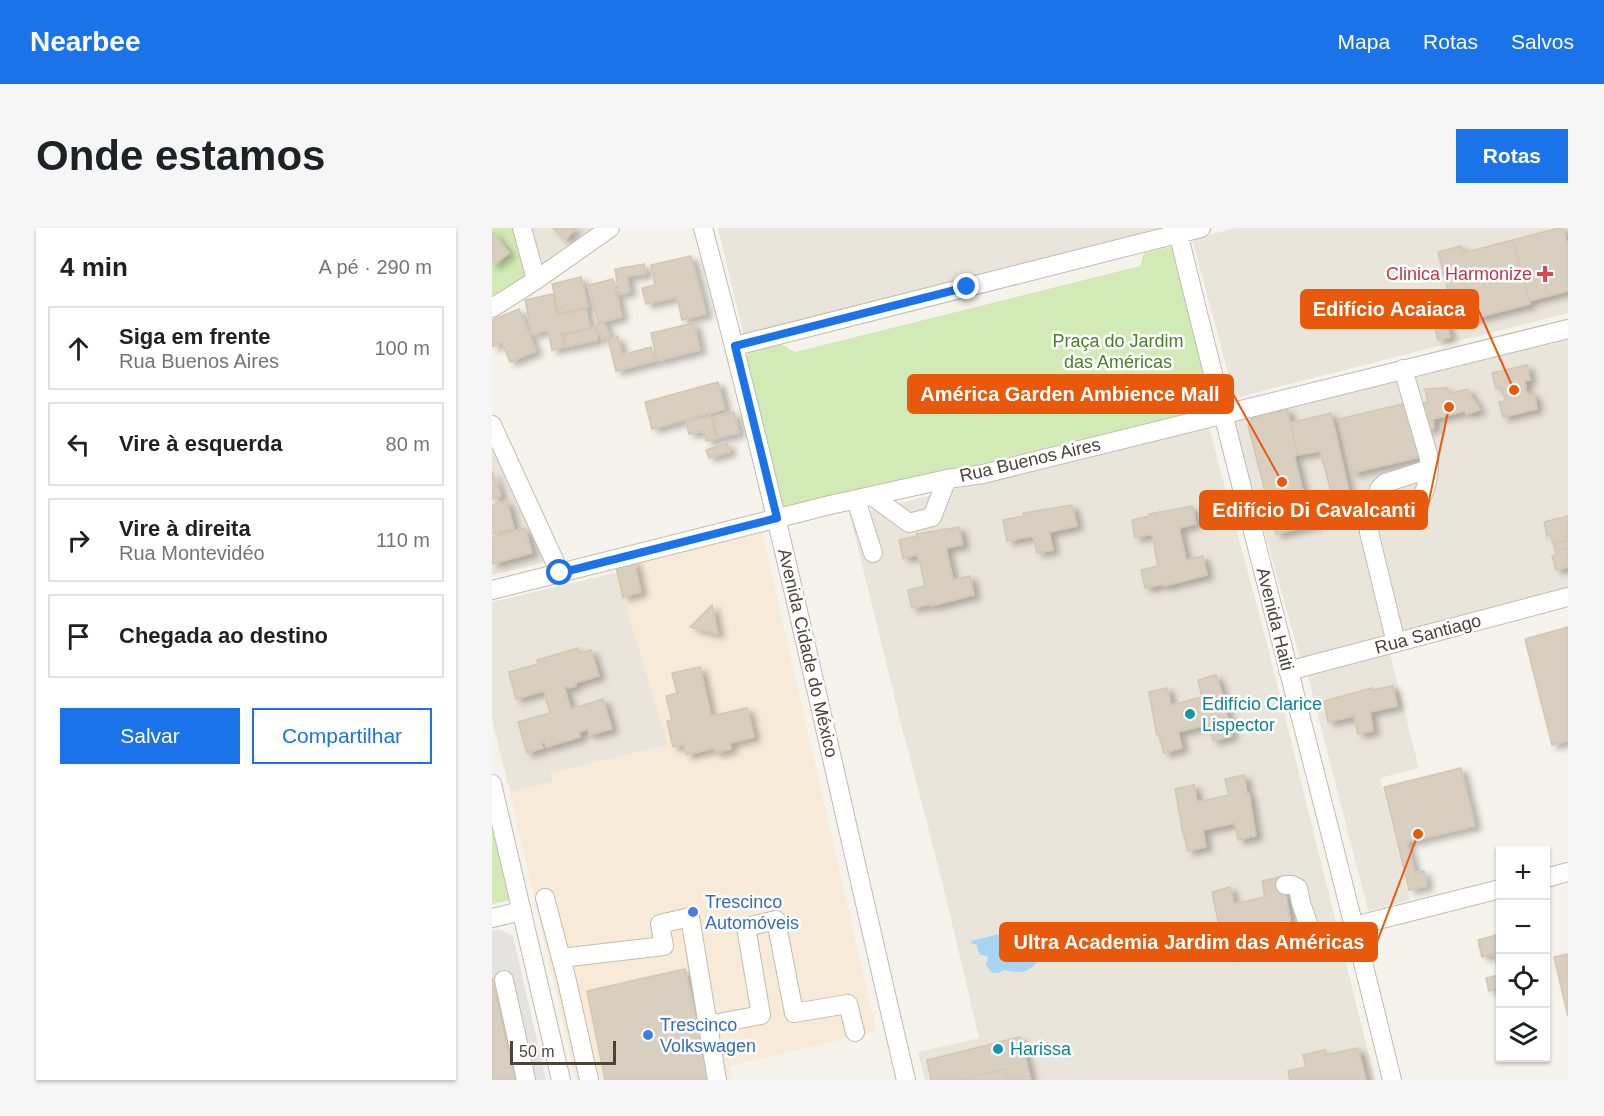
<!DOCTYPE html>
<html lang="pt">
<head>
<meta charset="utf-8">
<style>
  body { margin:0; font-family:Arial,sans-serif; background:#f6f6f6; color:#202124 }
  .controls { position:absolute; right:18px; bottom:18px; display:grid; overflow:hidden; border-radius:0px; box-shadow:0 2px 4px #0004 }
  .controls button { width:54px; height:54px; display:grid; place-items:center; padding:0; border:0; border-bottom:2px solid #e0e0e0; background:#fff; color:#202124; font:30px sans-serif }
  .scale { position:absolute; left:18px; bottom:15px; width:106px; box-sizing:border-box; padding-left:6px; border:3px solid #4b4439; border-top:0; font-size:16px; line-height:21px; white-space:nowrap; color:#4b4439; -webkit-text-stroke:4px #fff; paint-order:stroke }
  .stop { position:absolute; width:18px; height:18px; margin:-14px; border:4px solid #1a73e8; border-radius:50%; background:#fff }
  .stop.end { background:#1a73e8; border-color:#fff; box-shadow:0 2px 6px #0008 }
  .list { margin:0; padding:0; list-style:none }
  h2 { display:flex; justify-content:space-between; align-items:center; height:78px; margin:0; padding:0 24px; font-size:26px }
  h2 small { font-size:20px; font-weight:400; color:#757577 }
  .list li { display:grid; grid-template-columns:39px 1fr auto; gap:18px; align-items:center; box-sizing:border-box; height:84px; margin:0 12px 12px; padding:0 12px; border:2px solid #e0e0e0; border-radius:0px }
  .list b { display:block; font-size:22px; white-space:nowrap }
  .list p { margin:0; font-size:20px; white-space:nowrap; color:#757577 }
  .list em { font-size:20px; font-style:normal; color:#757577 }
  .actions { display:flex; gap:12px; padding:18px 24px }
  .actions a { flex:1; padding:14px 0; border:2px solid #1a73e8; border-radius:0px; text-align:center; font-size:21px; color:#1a73e8 }
  .actions .main { background:#1a73e8; color:#fff }
  .icon { flex:none; width:33px; height:33px; fill:none; stroke:currentColor; stroke-width:2; stroke-linecap:round; stroke-linejoin:round }
  .map { position:relative; flex:none; width:1076px; height:852px; overflow:hidden; border-radius:0px }
  header { display:flex; align-items:center; gap:36px; box-sizing:border-box; height:84px; padding:0 30px; background:#1a73e8; color:#fff }
  header strong { font-size:28px }
  nav { display:flex; gap:33px; margin-inline-start:auto; font-size:21px }
  .intro { display:flex; align-items:center; justify-content:space-between; box-sizing:border-box; height:144px; padding:0 36px }
  h1 { margin:0; font-size:42px }
  .button { padding:15px 27px; border-radius:0px; background:#1a73e8; color:#fff; font-size:21px; font-weight:700 }
  main { display:flex; gap:36px; padding:0 36px }
  aside { flex:1; background:#fff; border-radius:0px; box-shadow:0 2px 4px #0004 }
  .map>svg:first-child { display:block }
  .residential { fill:#eae5da }
  .commercial { fill:#f7ead8 }
  .green { fill:#d2eab5 }
  .parking { fill:#e5e3e0 }
  .water { fill:#a9d4f2 }
  .building { fill:#d8cfc1; stroke:#d3c7b4; stroke-width:1.5; filter:url(#shadow) }
  .lines { fill:none; stroke-linecap:round; stroke-linejoin:round }
  .minor-casing { stroke:#c2bbae; stroke-width:20 }
  .minor { stroke:#fff; stroke-width:18 }
  .route { stroke:#1a73e8; stroke-width:8 }
  .health-dot { fill:#e0444e; stroke:#fff; stroke-width:2 }
  .culture-dot { fill:#0f9aa8; stroke:#fff; stroke-width:2 }
  .shop-dot { fill:#3f7fe0; stroke:#fff; stroke-width:2 }
  .labels { text-anchor:middle; dominant-baseline:central; stroke-width:5; stroke-linejoin:round; paint-order:stroke }
  .health-label { font-size:18px; fill:#be3a42; stroke:#fff; text-anchor:end }
  .park-label { font-size:18px; fill:#4a7f2a; stroke:#fff }
  .street-label { font-size:18px; fill:#4b4439; stroke:#fff }
  .culture-label { font-size:18px; fill:#0d838f; stroke:#fff; text-anchor:start }
  .shop-label { font-size:18px; fill:#366cbe; stroke:#fff; text-anchor:start }
  .leader { fill:none; stroke:#e8590c; stroke-width:2 }
  .callout-dot { fill:#e8590c; stroke:#fff; stroke-width:2 }
  .callout { fill:#e8590c; stroke:#e8590c; stroke-width:2 }
  .callout-label { font-size:20px; text-anchor:middle; font-weight:bold; fill:#fff }
</style>
</head>
<body>
<header>
<strong>Nearbee</strong>
<nav><a>Mapa</a><a>Rotas</a><a>Salvos</a></nav>
</header>
<div class="intro"><h1>Onde estamos</h1><a class="button">Rotas</a></div>
<main>
<aside>
<h2>4 min<small>A pé · 290 m</small></h2>
<ul class="list">
<li><svg class="icon" aria-label="ahead" viewBox="0 0 24 24"><path d="M12 20V5M6 11l6-6 6 6"/></svg><div><b>Siga em frente</b><p>Rua Buenos Aires</p></div><em>100 m</em></li>
<li><svg class="icon" aria-label="left" viewBox="0 0 24 24"><path d="M17 20v-9H6M10 6l-5 5 5 5"/></svg><div><b>Vire à esquerda</b></div><em>80 m</em></li>
<li><svg class="icon" aria-label="right" viewBox="0 0 24 24"><path d="M7 20v-9h11M14 6l5 5-5 5"/></svg><div><b>Vire à direita</b><p>Rua Montevidéo</p></div><em>110 m</em></li>
<li><svg class="icon" aria-label="arrive" viewBox="0 0 24 24"><path d="M6 21V4h12l-3 4 3 4H6"/></svg><div><b>Chegada ao destino</b></div></li>
</ul>
<div class="actions"><a class="main">Salvar</a><a>Compartilhar</a></div>
</aside>
<div class="map">
<svg width="1076" height="852" viewBox="0 0 1076 852">
  <defs>
    <filter id="shadow"><feDropShadow dx="6" dy="4" stdDeviation="3" flood-color="#0004"/></filter>
  </defs>
  <rect width="100%" height="100%" fill="#f6f3ec"/>
  <path class="residential" d="M 39,0 L 108,0 L 51,42 Z
    M 226,0 L 679,0 L 252,109 Z
    M 745,0 L 1076,0 L 1076,85 L 743,170 L 700,11 Z
    M 1076,108 L 1076,360 L 809,433 L 740,190 Z
    M 716,196 L 773,408 L 883,852 L 433,852 L 426,824 L 487,810 L 450,653 L 409,496 L 358,288 Z
    M 0,213 L 54,334 L 0,347 Z
    M 140,341 L 176,517 L 59,545 L 61,554 L 18,564 L 0,492 L 0,374 Z
    M 898,426 L 927,540 L 888,550 L 918,672 L 876,683 L 816,448 Z"/>
  <path class="commercial" d="M 270,304 L 384,803 L 238,838 L 241,852 L 84,852 L 18,564 L 61,554 L 59,545 L 176,517 L 131,369 L 124,339 Z"/>
  <path class="green" d="M 0,0 L 20,0 L 36,49 L 0,73 Z
    M 679,19 L 681,19 L 720,179 L 299,283 L 289,278 L 253,129 L 258,123 L 288,116 L 303,124 L 648,38 L 652,25 Z
    M 0,599 L 18,672 L 0,676 Z"/>
  <path class="parking" d="M 7,701 L 21,708 L 54,852 L 23,852 L 0,749 L 0,703 Z"/>
  <path class="water" d="M 519,703 L 522,711 L 529,710 L 533,703 L 540,704 L 546,716 L 548,729 C 540,745 528,746 512,742 L 506,745 L 500,745 L 494,737 L 496,728 L 488,727 L 484,716 L 480,716 L 479,713 Z"/>
  <path class="building" d="M 61,0 L 84,0 L 73,12 Z
    M 1067,0 L 1071,0 L 1076,18 L 1076,63 L 1037,73 L 1021,12 Z
    M 0,3 L 17,25 L 0,38 Z
    M 1021,12 L 1038,76 L 964,95 L 946,24 L 969,18 L 971,25 Z
    M 199,28 L 214,86 L 190,92 L 185,69 L 154,76 L 150,60 L 163,57 L 159,37 Z
    M 152,36 L 154,46 L 135,48 L 138,64 L 127,66 L 123,41 Z
    M 89,49 L 96,79 L 67,86 L 60,56 Z
    M 121,51 L 130,89 L 106,95 L 97,57 Z
    M 61,66 L 65,87 L 94,81 L 98,100 L 70,106 L 72,119 L 60,122 L 56,102 L 40,106 L 33,72 Z
    M 27,81 L 44,123 L 18,134 L 10,114 L 0,119 L 0,92 Z
    M 953,90 L 958,109 L 946,112 L 941,93 Z
    M 111,94 L 118,107 L 110,111 L 103,98 Z
    M 202,95 L 208,122 L 165,133 L 159,105 Z
    M 103,100 L 106,112 L 74,119 L 72,107 Z
    M 126,109 L 130,127 L 159,119 L 163,133 L 124,143 L 116,111 Z
    M 1035,137 L 1038,152 L 1033,153 L 1034,164 L 1036,164 L 1037,167 L 1042,166 L 1045,181 L 1011,189 L 1007,174 L 1013,173 L 1010,159 L 1004,160 L 1000,145 Z
    M 226,154 L 233,181 L 160,201 L 153,174 Z
    M 955,160 L 957,166 L 975,161 L 988,182 L 974,186 L 973,183 L 941,191 L 942,200 L 934,202 L 927,176 L 936,174 L 933,161 Z
    M 915,175 L 928,229 L 860,245 L 847,191 Z
    M 795,181 L 806,227 L 802,228 L 816,282 L 821,280 L 825,296 L 784,306 L 756,197 L 761,189 Z
    M 242,184 L 247,205 L 226,210 L 221,189 Z
    M 839,185 L 858,268 L 841,271 L 828,223 L 806,227 L 798,195 Z
    M 219,188 L 224,211 L 214,213 L 212,203 L 197,206 L 194,194 Z
    M 235,215 L 238,224 L 217,230 L 214,222 Z
    M 0,243 L 9,268 L 0,271 Z
    M 15,273 L 22,301 L 0,306 L 0,277 Z
    M 580,277 L 585,298 L 557,304 L 561,322 L 545,325 L 541,308 L 515,313 L 511,292 L 532,288 L 531,285 Z
    M 700,278 L 704,296 L 687,300 L 694,332 L 711,328 L 715,347 L 672,358 L 672,356 L 653,360 L 649,342 L 666,338 L 660,306 L 643,310 L 640,292 L 658,288 L 657,286 Z
    M 1076,288 L 1076,339 L 1064,342 L 1060,328 L 1064,327 L 1059,307 L 1055,308 L 1052,294 Z
    M 467,299 L 471,317 L 454,320 L 461,352 L 478,348 L 482,367 L 439,378 L 439,376 L 420,380 L 416,362 L 433,358 L 426,327 L 411,330 L 407,312 L 425,308 L 424,306 Z
    M 33,300 L 40,325 L 0,336 L 0,309 Z
    M 1076,308 L 1076,320 L 1065,322 L 1063,315 L 1074,312 L 1073,309 Z
    M 142,333 L 149,364 L 131,369 L 124,339 Z
    M 220,377 L 226,406 L 198,399 Z
    M 1076,399 L 1076,513 L 1060,517 L 1033,411 Z
    M 86,420 L 88,425 L 99,422 L 107,448 L 83,455 L 84,458 L 76,460 L 75,458 L 72,458 L 79,481 L 111,471 L 120,501 L 97,507 L 96,501 L 87,504 L 88,509 L 54,519 L 52,514 L 49,515 L 51,520 L 35,525 L 26,494 L 58,485 L 52,463 L 24,471 L 17,444 L 46,436 L 45,432 Z
    M 208,439 L 219,488 L 255,480 L 262,509 L 238,515 L 239,521 L 224,525 L 222,520 L 194,527 L 192,516 L 181,519 L 175,493 L 180,492 L 174,468 L 185,465 L 180,445 Z
    M 724,447 L 730,465 L 740,508 L 721,513 L 717,496 L 686,504 L 690,520 L 672,525 L 667,507 L 665,507 L 657,464 L 675,460 L 679,477 L 710,469 L 706,452 Z
    M 901,458 L 905,478 L 878,484 L 881,503 L 866,506 L 862,488 L 836,494 L 832,473 L 880,460 L 880,462 Z
    M 969,540 L 983,598 L 915,614 L 923,645 L 932,643 L 935,658 L 917,662 L 892,559 Z
    M 752,547 L 755,566 L 757,565 L 764,608 L 746,612 L 743,595 L 711,602 L 714,619 L 696,623 L 691,605 L 683,561 L 702,557 L 705,574 L 737,567 L 733,551 Z
    M 788,649 L 792,667 L 794,667 L 801,710 L 783,714 L 780,697 L 748,704 L 752,721 L 733,726 L 720,664 L 738,659 L 742,676 L 773,669 L 770,653 Z
    M 1008,706 L 1008,760 L 997,763 L 994,750 L 1007,747 L 1002,726 L 990,729 L 986,712 Z
    M 1076,726 L 1076,788 L 1062,729 Z
    M 193,741 L 218,852 L 113,852 L 95,763 Z
    M 0,749 L 23,852 L 0,852 Z
    M 528,809 L 539,852 L 515,852 L 513,841 L 468,852 L 439,852 L 435,832 Z
    M 866,820 L 874,852 L 798,852 L 796,843 L 814,839 L 811,827 L 833,822 L 834,827 Z
    M 513,841 L 515,852 L 468,852 Z"/>
  <g class="lines">
    <defs>
      <path id="minor" d="M 30,0 L 44,52
        M 211,0 C 287,282 347,568 414,852
        M 685,0 C 754,285 831,567 900,852
        M 0,80 L 44,52 L 118,0
        M 243,118 L 709,0
        M 0,197 L 68,345
        M 380,268 L 417,295 L 440,289 L 455,251
        M 364,272 L 381,325
        M 888,285 L 887,261 L 893,255 L 937,241
        M 0,362 L 338,277 L 455,251 L 491,246 L 1076,101
        M 904,415 L 877,304 C 882,272 914,288 928,271 C 936,261 937,242 937,230 L 911,141
        M 796,443 L 1076,369
        M 0,556 L 69,852
        M 1054,650 L 1076,644
        M 793,657 L 800,657 L 806,660 L 809,675 L 821,710 L 827,713 L 865,707
        M 53,670 L 75,753 L 97,852
        M 0,690 L 30,683
        M 862,698 L 1008,661
        M 69,730 L 172,718 L 168,696 L 198,689 L 225,852
        M 12,752 L 34,852
        M 216,797 L 269,787 L 254,699 L 284,692 L 302,785 L 356,776 L 363,804"/>
    </defs>
    <use href="#minor" class="minor-casing"/>
    <use href="#minor" class="minor"/>
  </g>
  <g class="lines">
    <path class="route" d="M 68,345 L 285,290 L 243,118 L 475,59"/>
  </g>
  <path class="health-dot" d="M1050 37h6v6h6v6h-6v6h-6v-6h-6v-6h6z"/>
  <g class="culture-dot">
    <circle cx="698" cy="486" r="6"/>
    <circle cx="506" cy="821" r="6"/>
  </g>
  <g class="shop-dot">
    <circle cx="201" cy="684" r="6"/>
    <circle cx="156" cy="807" r="6"/>
  </g>
  <g class="labels">
    <g class="health-label">
      <text x="1040" y="46">Clinica Harmonize</text>
    </g>
    <g class="park-label">
      <text x="626" y="113">Praça do Jardim<tspan x="626" dy="21">das Américas</tspan></text>
    </g>
    <g class="street-label">
      <text transform="translate(538 232) rotate(-13)">Rua Buenos Aires</text>
      <text transform="translate(783 391) rotate(76)">Avenida Haiti</text>
      <text transform="translate(936 406) rotate(-15)">Rua Santiago</text>
      <text transform="translate(316 425) rotate(77)">Avenida Cidade do México</text>
    </g>
    <g class="culture-label">
      <text x="710" y="476">Edifício Clarice<tspan x="710" dy="21">Lispector</tspan></text>
      <text x="518" y="821">Harissa</text>
    </g>
    <g class="shop-label">
      <text x="213" y="674">Trescinco<tspan x="213" dy="21">Automóveis</tspan></text>
      <text x="168" y="797">Trescinco<tspan x="168" dy="21">Volkswagen</tspan></text>
    </g>
  </g>
  <path class="leader" d="M1022 162L986 81M790 254L741 166M957 179L935 282M926 606L885 714"/>
  <g class="callout-dot">
    <circle cx="1022" cy="162" r="6"/>
    <circle cx="790" cy="254" r="6"/>
    <circle cx="957" cy="179" r="6"/>
    <circle cx="926" cy="606" r="6"/>
  </g>
  <g class="callout">
    <rect x="809" y="62" width="177" height="38" rx="6"/>
    <rect x="416" y="147" width="325" height="38" rx="6"/>
    <rect x="708" y="263" width="227" height="38" rx="6"/>
    <rect x="508" y="695" width="377" height="38" rx="6"/>
  </g>
  <g class="callout-label">
    <text x="897" y="88">Edifício Acaiaca</text>
    <text x="578" y="173">América Garden Ambience Mall</text>
    <text x="822" y="289">Edifício Di Cavalcanti</text>
    <text x="697" y="721">Ultra Academia Jardim das Américas</text>
  </g>
</svg>
<div class="controls">
<button>+</button>
<button>−</button>
<button><svg class="icon" aria-label="locate" viewBox="0 0 24 24"><circle cx="12" cy="12" r="6"/><path d="M12 2v4M12 18v4M2 12h4M18 12h4"/></svg></button>
<button><svg class="icon" aria-label="layers" viewBox="0 0 24 24"><path d="M12 4l9 5-9 5-9-5zM3 14l9 5 9-5"/></svg></button>
</div>
<div class="scale">50 m</div>
<div class="stop" style="left:68px;top:345px"></div>
<div class="stop end" style="left:475px;top:59px"></div>
</div>
</main>
</body>
</html>
